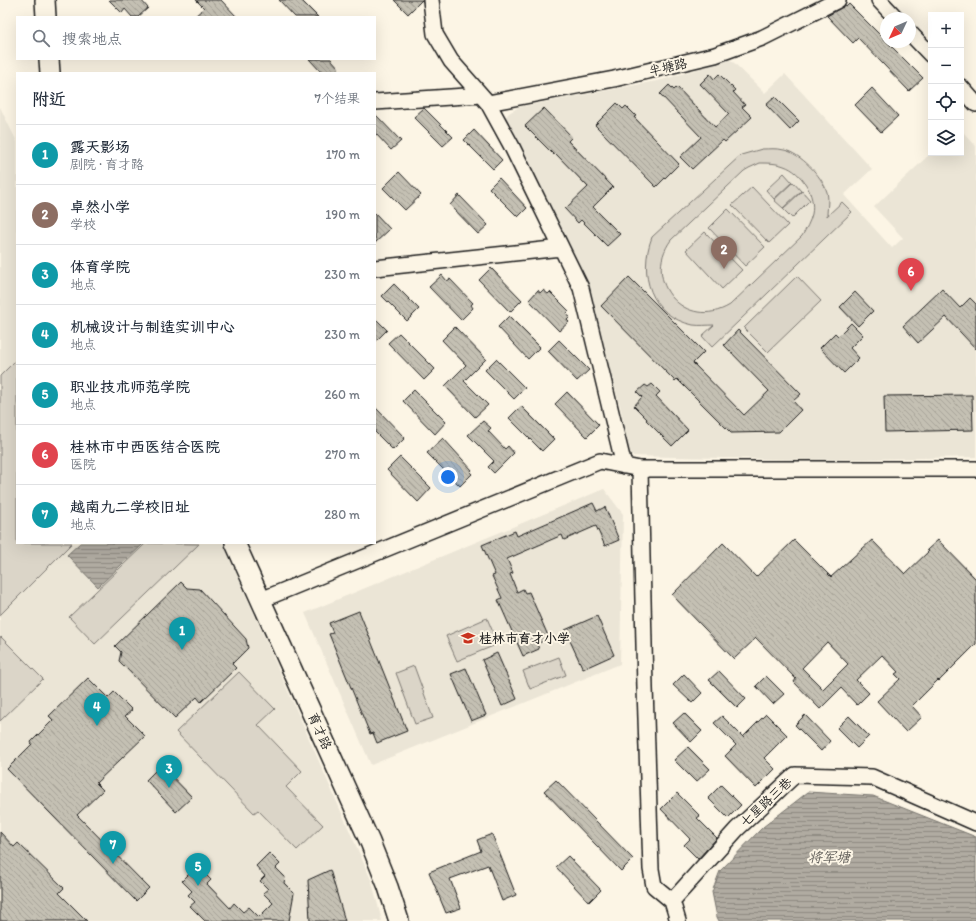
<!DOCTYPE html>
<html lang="zh">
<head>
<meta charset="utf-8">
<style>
  body { margin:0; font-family:Itim,"LXGW WenKai TC",sans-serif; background:#f2f2f3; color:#1f2937 }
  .controls { position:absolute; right:12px; top:12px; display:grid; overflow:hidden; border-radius:0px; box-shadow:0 4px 16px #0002 }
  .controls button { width:36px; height:36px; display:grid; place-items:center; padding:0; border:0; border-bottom:1px solid #e0e1e3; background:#fff; color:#1f2937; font:20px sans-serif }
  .compass { position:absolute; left:880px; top:12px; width:36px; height:36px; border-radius:50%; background:#fff; box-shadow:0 4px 16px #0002; rotate:226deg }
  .you { position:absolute; left:448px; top:477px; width:14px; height:14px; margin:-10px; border:3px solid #fff; border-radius:50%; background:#1a73e8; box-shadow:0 0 0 6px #1a73e833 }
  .badge { display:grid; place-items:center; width:26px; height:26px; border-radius:50%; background:#c8321e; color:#fff; font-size:13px; font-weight:700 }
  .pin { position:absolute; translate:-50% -33px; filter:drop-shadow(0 1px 2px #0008) }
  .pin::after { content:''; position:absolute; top:21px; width:14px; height:12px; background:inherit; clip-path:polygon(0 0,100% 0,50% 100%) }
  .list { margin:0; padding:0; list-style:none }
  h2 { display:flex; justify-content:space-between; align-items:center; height:52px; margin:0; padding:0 16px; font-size:17px }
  h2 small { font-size:13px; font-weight:400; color:#747a83 }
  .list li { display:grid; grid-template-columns:26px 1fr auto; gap:12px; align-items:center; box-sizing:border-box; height:60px; padding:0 16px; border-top:1px solid #e0e1e3 }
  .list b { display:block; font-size:15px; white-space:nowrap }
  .list p { margin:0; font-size:13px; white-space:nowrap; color:#747a83 }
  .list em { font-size:13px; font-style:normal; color:#747a83 }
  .icon { flex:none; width:22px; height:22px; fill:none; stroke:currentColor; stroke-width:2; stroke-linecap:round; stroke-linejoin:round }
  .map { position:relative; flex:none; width:976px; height:921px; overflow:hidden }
  .search { position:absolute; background:#fff; box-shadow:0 4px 16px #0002; left:16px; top:16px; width:360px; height:44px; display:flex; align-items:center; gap:10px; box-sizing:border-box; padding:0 14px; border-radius:0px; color:#747a83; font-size:15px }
  .panel { position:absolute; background:#fff; box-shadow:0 4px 16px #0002; left:16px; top:72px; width:360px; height:472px; border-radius:0px }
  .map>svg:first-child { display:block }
  .built { fill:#ebe5d6 }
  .park { fill:#dbd5c8; stroke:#7c7872; fill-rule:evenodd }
  .water { fill:url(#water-rules); stroke:#75726c }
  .building { fill:url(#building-back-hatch); stroke:#1c1c1c; fill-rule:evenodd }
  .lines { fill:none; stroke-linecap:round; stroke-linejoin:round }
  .minor-casing { stroke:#1c1c1c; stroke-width:18 }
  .major-casing { stroke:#1c1c1c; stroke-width:22 }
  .minor { stroke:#fcf5e5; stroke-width:15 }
  .major { stroke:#fcf5e5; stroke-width:19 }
  .labels { text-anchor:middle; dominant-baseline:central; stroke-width:4; stroke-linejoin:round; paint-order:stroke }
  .street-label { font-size:13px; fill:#1c1c1c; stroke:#fcf5e5 }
  .poi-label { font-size:13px; font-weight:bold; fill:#1c1c1c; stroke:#fcf5e5; text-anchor:start }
  .water-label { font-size:14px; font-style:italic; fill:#575551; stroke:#fcf5e5 }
</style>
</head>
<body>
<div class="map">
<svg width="976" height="921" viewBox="0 0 976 921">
  <defs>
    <pattern id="water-rules" width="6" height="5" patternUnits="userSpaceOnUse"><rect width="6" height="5" fill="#b0aba1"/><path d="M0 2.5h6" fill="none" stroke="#8e8a82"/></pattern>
    <pattern id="building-back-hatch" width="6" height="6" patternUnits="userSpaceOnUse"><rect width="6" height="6" fill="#c4c0b3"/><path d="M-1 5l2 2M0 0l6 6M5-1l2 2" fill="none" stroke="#a8a499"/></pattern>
  </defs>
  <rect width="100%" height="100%" fill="#fcf5e5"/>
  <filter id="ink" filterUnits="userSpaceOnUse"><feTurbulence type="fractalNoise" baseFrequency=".025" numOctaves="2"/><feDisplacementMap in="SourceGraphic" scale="8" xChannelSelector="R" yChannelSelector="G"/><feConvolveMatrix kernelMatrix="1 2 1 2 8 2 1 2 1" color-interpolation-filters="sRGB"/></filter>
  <g filter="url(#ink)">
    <path class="built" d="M 730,59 L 765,93 L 785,74 L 872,169 L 844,195 L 892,248 L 903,238 L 874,207 L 931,153 L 961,153 L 961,130 L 976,146 L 976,457 L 813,460 L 630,456 L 620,406 L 597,327 L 589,290 L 507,124 L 505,118 L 509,113 L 519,107 L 662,80 Z
      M 0,107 L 17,142 L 17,543 L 223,543 L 372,882 L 382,921 L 0,921 Z
      M 604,489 L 623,514 L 620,664 L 371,765 L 305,613 Z"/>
    <path class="park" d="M 762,149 C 769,149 777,148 784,150 C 800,153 822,176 827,192 C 829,200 827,208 827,216 L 842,202 L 852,212 L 712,347 L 702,336 L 714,325 C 707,325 700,326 693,325 C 650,316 638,274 652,237 L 741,155 ZM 760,163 C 768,163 776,163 784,166 C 802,172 816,195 812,214 C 810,222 806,229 802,236 L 730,305 C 686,332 641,281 671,240 L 744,171 L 749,168 Z
      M 784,173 L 792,182 L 774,199 L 766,190 Z
      M 793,182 L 801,191 L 783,208 L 774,200 Z
      M 752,187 L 788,225 L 769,243 L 732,205 Z
      M 802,191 L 810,200 L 792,218 L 783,209 Z
      M 728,209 L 765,247 L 745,266 L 709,228 Z
      M 705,232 L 742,270 L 722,289 L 686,250 Z
      M 797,276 L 821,301 L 768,352 L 744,328 Z
      M 17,359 L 17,543 L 72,543 L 0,615 L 0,376 Z
      M 146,543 L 199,544 L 95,644 L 69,617 Z
      M 487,618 L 498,644 L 457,661 L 446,636 Z
      M 1,637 L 43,679 L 0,721 L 0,638 Z
      M 559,657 L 566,675 L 530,689 L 523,671 Z
      M 414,666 L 433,718 L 415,724 L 396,673 Z
      M 239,672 L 275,709 L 258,725 L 302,771 L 286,787 L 323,825 L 297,850 L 258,810 L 254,813 L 176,732 Z"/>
    <path class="water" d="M 80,543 L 144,543 L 98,587 L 67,555 Z
      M 808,792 L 873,796 L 976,837 L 976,921 L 719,921 L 717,917 L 712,892 L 720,871 L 763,827 Z"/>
    <path class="building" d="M 109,0 L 141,0 L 148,8 L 138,17 L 132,17 L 125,9 L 122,13 Z
      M 196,0 L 221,0 L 237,17 L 194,17 L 204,8 Z
      M 279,0 L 301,0 L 318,17 L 295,17 Z
      M 394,0 L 422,0 L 408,14 Z
      M 849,4 L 923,78 L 909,91 L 858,38 L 853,43 L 827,16 L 846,5 L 847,6 Z
      M 309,59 L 331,59 L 339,68 L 334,73 L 322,73 Z
      M 710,74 L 714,79 L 719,74 L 735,90 L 733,92 L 745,105 L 742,107 L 752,117 L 725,142 L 723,140 L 692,169 L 680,157 L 701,137 L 660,94 L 669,85 L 674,90 L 677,87 L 715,127 L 729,114 L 700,84 Z
      M 872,88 L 898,116 L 881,132 L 855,105 Z
      M 775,97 L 799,121 L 790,130 L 766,105 Z
      M 617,103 L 623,109 L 626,106 L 636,116 L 634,117 L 679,164 L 656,187 L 595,125 Z
      M 424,108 L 453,137 L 443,146 L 414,117 Z
      M 544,108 L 572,137 L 568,141 L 613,187 L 593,207 L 620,234 L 607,246 L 581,220 L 578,223 L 565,209 L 588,187 L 555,153 L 554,155 L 525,126 Z
      M 375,114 L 401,141 L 391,150 L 375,133 Z
      M 474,130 L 502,160 L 493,169 L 464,140 Z
      M 399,172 L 421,195 L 405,210 L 383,188 Z
      M 499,178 L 527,208 L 518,217 L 489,188 Z
      M 459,195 L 488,225 L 478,234 L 450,205 Z
      M 375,213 L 390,229 L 375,243 Z
      M 491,268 L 522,300 L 510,312 L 479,280 Z
      M 442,275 L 447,281 L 450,279 L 473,303 L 471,305 L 473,308 L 461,320 L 429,287 Z
      M 629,277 L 704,352 L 693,363 L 744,415 L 769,391 L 724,345 L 738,330 L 801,394 L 793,401 L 801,410 L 779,432 L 731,433 L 677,379 L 675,381 L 601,306 Z
      M 394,284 L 419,309 L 407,321 L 382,296 Z
      M 942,289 L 960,308 L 970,298 L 976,304 L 976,349 L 946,317 L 918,343 L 903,326 Z
      M 538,290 L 540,293 L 543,290 L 548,294 L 550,292 L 569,311 L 566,314 L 570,317 L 567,320 L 569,322 L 559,331 L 529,300 Z
      M 855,292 L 873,311 L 858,326 L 840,307 Z
      M 509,316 L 540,347 L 528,359 L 498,327 Z
      M 375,318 L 387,330 L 375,342 Z
      M 851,323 L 863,335 L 850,348 L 859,358 L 844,373 L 820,348 L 835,333 L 838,336 Z
      M 455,327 L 486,359 L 464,381 L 488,405 L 475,417 L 445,386 L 466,365 L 442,340 Z
      M 399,333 L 435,369 L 424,380 L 388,343 Z
      M 559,340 L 589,370 L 577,381 L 548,351 Z
      M 496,359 L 525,388 L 514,399 L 485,370 Z
      M 652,384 L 660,392 L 656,396 L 688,430 L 672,446 L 646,420 L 647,419 L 634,406 L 642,397 L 637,392 L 645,385 L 648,387 Z
      M 414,390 L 446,422 L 435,434 L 403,401 Z
      M 567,392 L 599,425 L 587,437 L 555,404 Z
      M 972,395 L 973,430 L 885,432 L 884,396 Z
      M 521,406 L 554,439 L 542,451 L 509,418 Z
      M 375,407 L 405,438 L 393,450 L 375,432 Z
      M 483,421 L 491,428 L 488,431 L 505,449 L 508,446 L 514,453 L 494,473 L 488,467 L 494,461 L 468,435 Z
      M 443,438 L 472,470 L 470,472 L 472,474 L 460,486 L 427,453 Z
      M 400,457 L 431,488 L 418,502 L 387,470 Z
      M 593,503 L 597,511 L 605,507 L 619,540 L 605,546 L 596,526 L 564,540 L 562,535 L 507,559 L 513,573 L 510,574 L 517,592 L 523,589 L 525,593 L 529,592 L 549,638 L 537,644 L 539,649 L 523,656 L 498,600 L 502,598 L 492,576 L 495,575 L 482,545 L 515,531 L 517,536 Z
      M 794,540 L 831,577 L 872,540 L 905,574 L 929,551 L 927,550 L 938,540 L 976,579 L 976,644 L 939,681 L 938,680 L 912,706 L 922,717 L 906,732 L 877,701 L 900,679 L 895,674 L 898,672 L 882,655 L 856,680 L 869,693 L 857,705 L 841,688 L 820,709 L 794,682 L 796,679 L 756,638 L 734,659 L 672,595 L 723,543 L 756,577 ZM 827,642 L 848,664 L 823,689 L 802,668 Z
      M 181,582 L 187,588 L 200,589 L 246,639 L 248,648 L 232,664 L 236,668 L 201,702 L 197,697 L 175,718 L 119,661 L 121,652 L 115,646 Z
      M 359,611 L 407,731 L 377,743 L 373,733 L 370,734 L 329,634 L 333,633 L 329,623 Z
      M 597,616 L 614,655 L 583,669 L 565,630 Z
      M 497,653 L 517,699 L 502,706 L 482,660 Z
      M 466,668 L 486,715 L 471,721 L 451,674 Z
      M 719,671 L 746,699 L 737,708 L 709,680 Z
      M 684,674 L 702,693 L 692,703 L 673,685 Z
      M 766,676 L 784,694 L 773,704 L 756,686 Z
      M 88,678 L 108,698 L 114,692 L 132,710 L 125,716 L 145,736 L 96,783 L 103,790 L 77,815 L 149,888 L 136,901 L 7,769 L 32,744 L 31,742 L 53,720 L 49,716 Z
      M 684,713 L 702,731 L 691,742 L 673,723 Z
      M 766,714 L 787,735 L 764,758 L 775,769 L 756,788 L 725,756 L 736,745 L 714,723 L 722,716 L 743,737 Z
      M 805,715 L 830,741 L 821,751 L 795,725 Z
      M 849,716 L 869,736 L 857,748 L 837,728 Z
      M 688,747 L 710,769 L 696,782 L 674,760 Z
      M 161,765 L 192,797 L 176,812 L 146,780 Z
      M 556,780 L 633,859 L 621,871 L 544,791 Z
      M 721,785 L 741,805 L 728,818 L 708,798 Z
      M 677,793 L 700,816 L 697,818 L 717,838 L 698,859 L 684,845 L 690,839 L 661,809 Z
      M 0,832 L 14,847 L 18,843 L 64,888 L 59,893 L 87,921 L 0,921 Z
      M 492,834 L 516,895 L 502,901 L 488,865 L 450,879 L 461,908 L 446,913 L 429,872 L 481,851 L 477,840 Z
      M 269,853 L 280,864 L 276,868 L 285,877 L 284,883 L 294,893 L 289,921 L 205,921 L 190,906 L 195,902 L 188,895 L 192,891 L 182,881 L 197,866 L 211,880 L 207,884 L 230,908 L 234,903 L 243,912 L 249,907 L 259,917 L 273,903 L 263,893 L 268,889 L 260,881 L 265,876 L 256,866 Z
      M 568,856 L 601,890 L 589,902 L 556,867 Z
      M 330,870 L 345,921 L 310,921 L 308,880 Z"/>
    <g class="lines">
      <defs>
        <path id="minor" d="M 431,0 L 435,34 L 451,61 L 488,103 L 511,145 L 581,288 L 624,466
          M 879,0 L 896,18
          M 910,33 L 931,55
          M 961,87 L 976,104
          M 375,102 L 481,95
          M 488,103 L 614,79 L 715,55 L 762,38 L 838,0
          M 375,268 L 561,248
          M 640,469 L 645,688 L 651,869 L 654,886 L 672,901
          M 261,600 L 600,461 L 640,469 L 976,469
          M 678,921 L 672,901 L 737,829 L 795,775 L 872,777 L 976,823"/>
        <path id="major" d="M 45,0 L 46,17
          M 49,59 L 50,73
          M 235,543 L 370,842 L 388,887 L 399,921"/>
      </defs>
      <use href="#minor" class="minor-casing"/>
      <use href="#major" class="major-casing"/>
      <use href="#minor" class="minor"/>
      <use href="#major" class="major"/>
    </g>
  </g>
  <defs>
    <symbol id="school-bare" viewBox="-9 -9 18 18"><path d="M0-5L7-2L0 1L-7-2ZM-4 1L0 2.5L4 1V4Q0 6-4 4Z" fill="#c8321e" stroke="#fcf5e5" stroke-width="2.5" paint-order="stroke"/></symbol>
  </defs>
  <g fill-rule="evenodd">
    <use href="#school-bare" x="458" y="628" width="20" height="20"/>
  </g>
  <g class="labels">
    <g class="street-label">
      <text transform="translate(668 67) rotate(-13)">半塘路</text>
      <text transform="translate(320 731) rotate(66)">育才路</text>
      <text transform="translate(766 802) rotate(-43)">七星路三巷</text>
    </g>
    <g class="poi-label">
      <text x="479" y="638">桂林市育才小学</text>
    </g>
    <g class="water-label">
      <text x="829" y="857">将军塘</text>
    </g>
  </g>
</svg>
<div class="controls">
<button>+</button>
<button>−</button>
<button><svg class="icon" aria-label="locate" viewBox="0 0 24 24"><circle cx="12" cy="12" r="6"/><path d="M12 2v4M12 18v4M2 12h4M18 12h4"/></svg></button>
<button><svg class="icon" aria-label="layers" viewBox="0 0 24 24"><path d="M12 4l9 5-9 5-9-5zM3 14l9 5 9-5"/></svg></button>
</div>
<svg class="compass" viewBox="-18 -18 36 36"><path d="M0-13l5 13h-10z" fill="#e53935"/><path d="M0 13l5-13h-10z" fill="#747a83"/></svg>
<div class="you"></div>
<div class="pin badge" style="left:182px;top:650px;background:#0f9aa8">1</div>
<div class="pin badge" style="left:724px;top:269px;background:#8d6e63">2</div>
<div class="pin badge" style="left:169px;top:788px;background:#0f9aa8">3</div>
<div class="pin badge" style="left:97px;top:726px;background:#0f9aa8">4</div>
<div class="pin badge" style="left:198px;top:886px;background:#0f9aa8">5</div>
<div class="pin badge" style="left:911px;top:291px;background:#e0444e">6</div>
<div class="pin badge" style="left:113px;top:864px;background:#0f9aa8">7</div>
<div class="search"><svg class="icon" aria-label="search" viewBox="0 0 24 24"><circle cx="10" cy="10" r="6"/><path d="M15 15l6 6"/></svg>搜索地点</div>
<section class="panel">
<h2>附近<small>7个结果</small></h2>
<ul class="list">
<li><span class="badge" style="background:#0f9aa8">1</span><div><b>露天影场</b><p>剧院 · 育才路</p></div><em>170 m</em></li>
<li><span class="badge" style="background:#8d6e63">2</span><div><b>卓然小学</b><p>学校</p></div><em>190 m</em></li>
<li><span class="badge" style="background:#0f9aa8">3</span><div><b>体育学院</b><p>地点</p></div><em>230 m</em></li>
<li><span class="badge" style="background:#0f9aa8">4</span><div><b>机械设计与制造实训中心</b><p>地点</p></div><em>230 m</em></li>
<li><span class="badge" style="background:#0f9aa8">5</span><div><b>职业技术师范学院</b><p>地点</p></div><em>260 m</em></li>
<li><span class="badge" style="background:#e0444e">6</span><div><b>桂林市中西医结合医院</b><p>医院</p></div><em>270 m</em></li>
<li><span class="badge" style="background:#0f9aa8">7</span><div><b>越南九二学校旧址</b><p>地点</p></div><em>280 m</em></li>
</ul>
</section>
</div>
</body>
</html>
